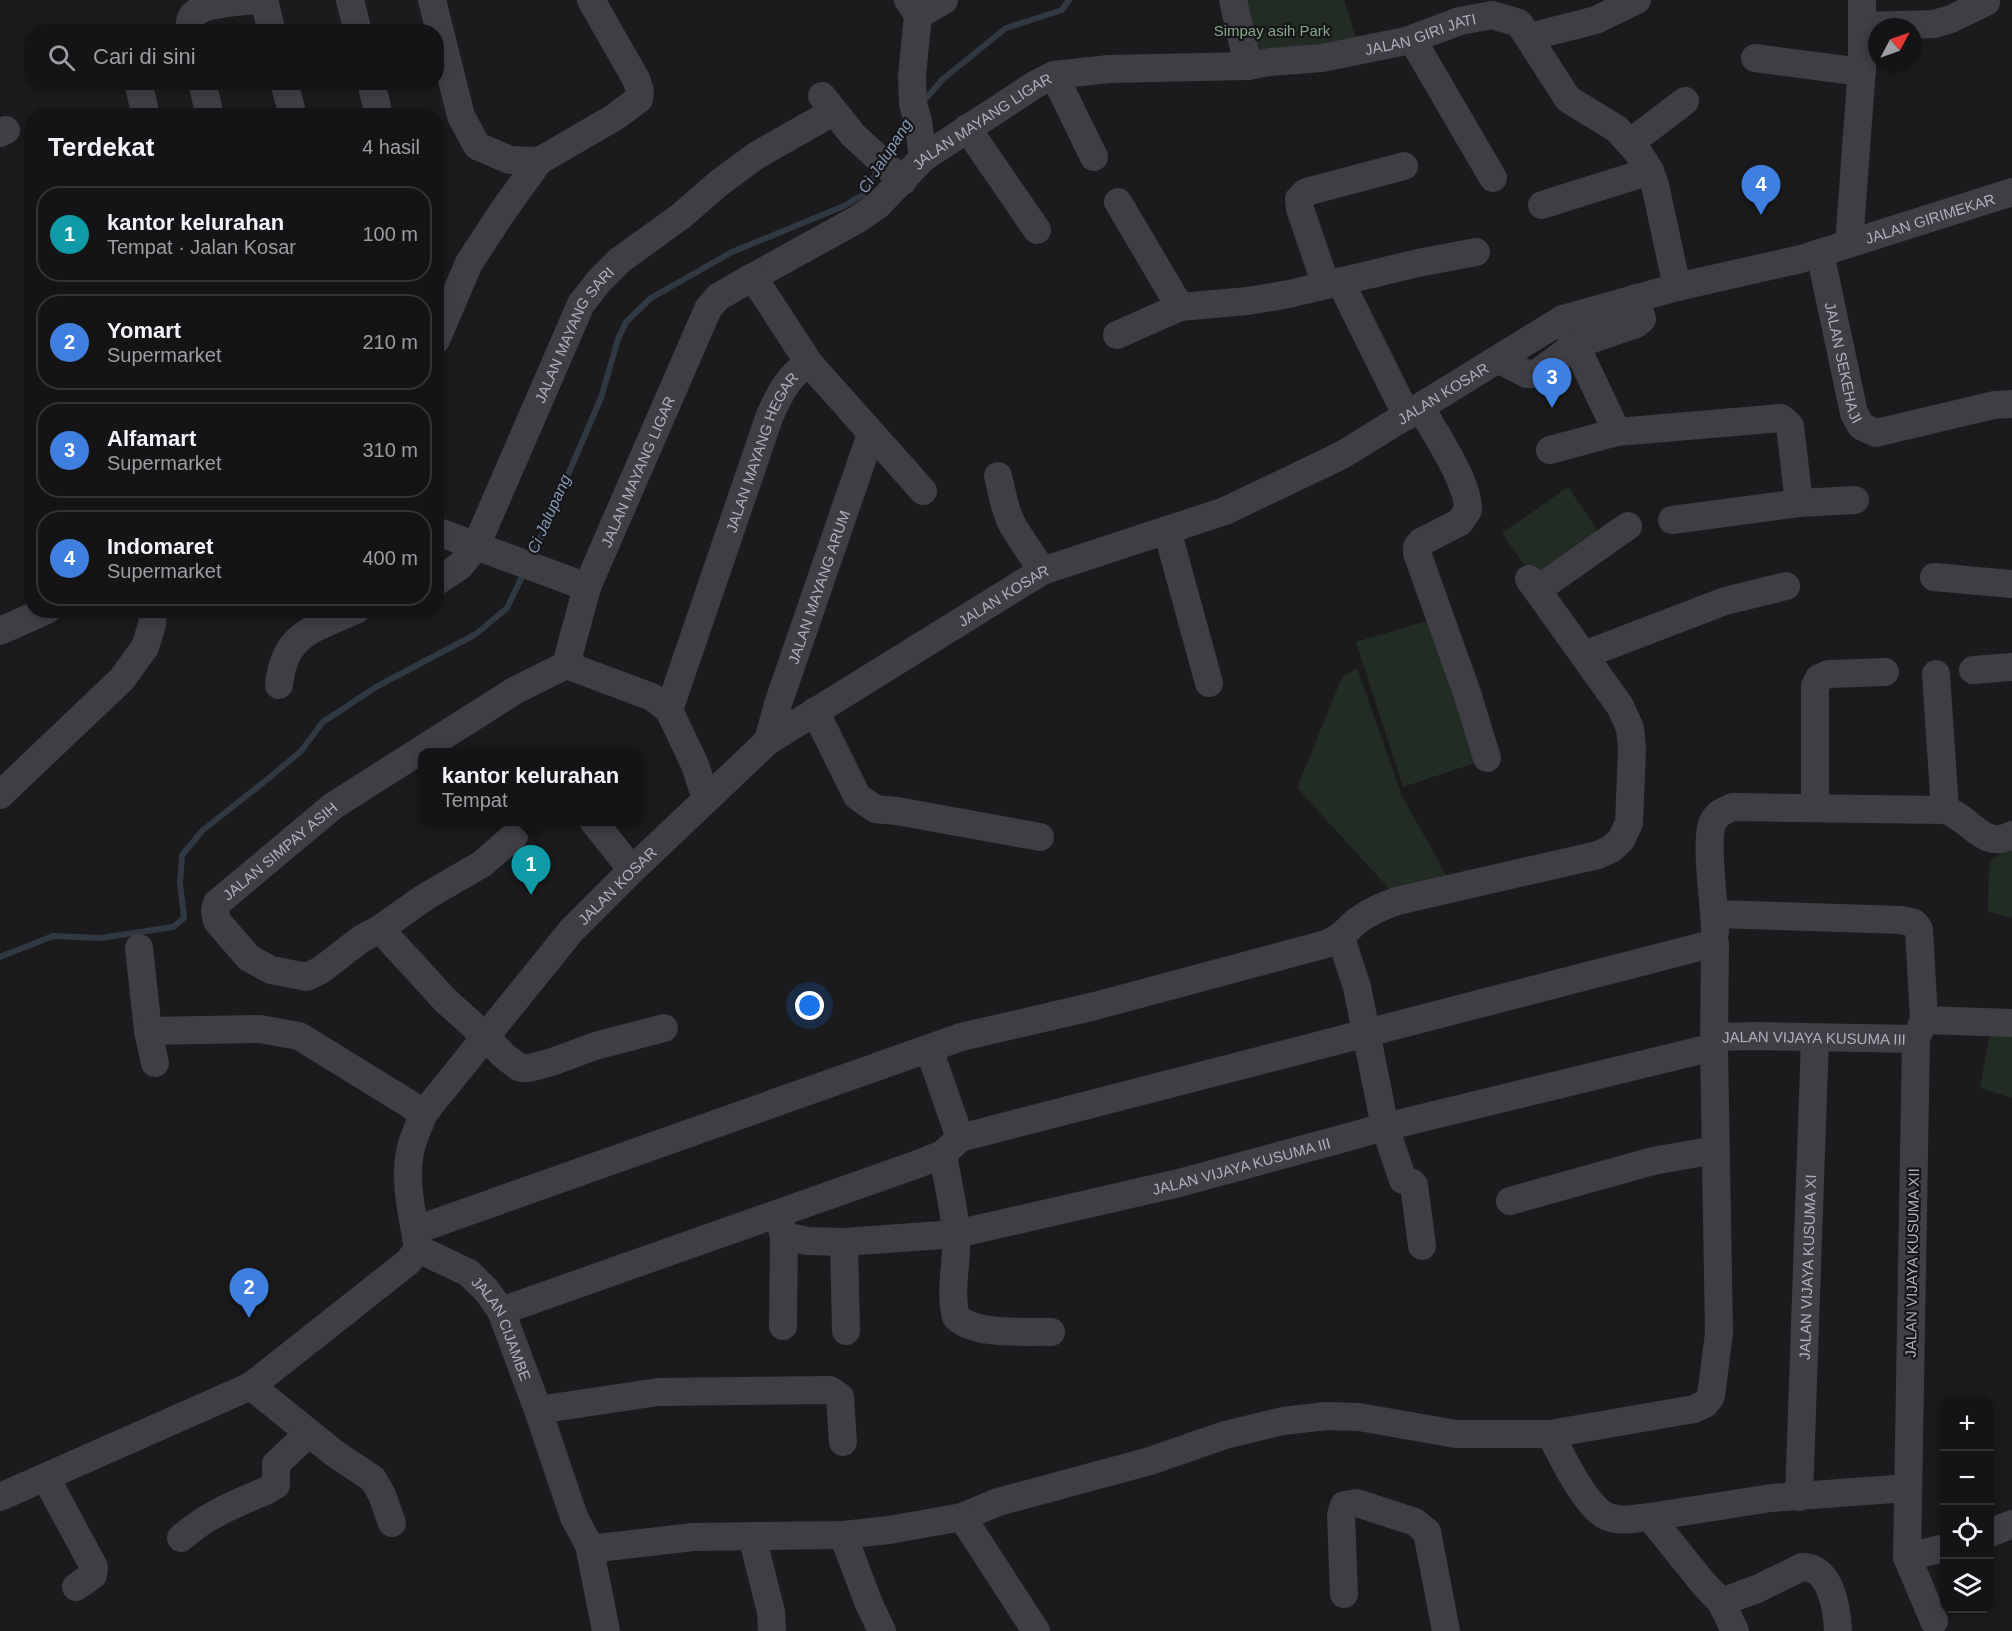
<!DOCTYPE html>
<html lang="id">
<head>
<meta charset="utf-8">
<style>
  body { margin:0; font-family:Arial,sans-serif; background:#1d1d1f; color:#f1f3f6 }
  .controls { position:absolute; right:18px; bottom:18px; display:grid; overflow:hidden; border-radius:12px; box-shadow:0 3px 9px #0003 }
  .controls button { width:54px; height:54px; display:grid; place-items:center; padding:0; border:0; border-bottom:2px solid #333335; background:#141416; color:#f1f3f6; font:30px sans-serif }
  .compass { position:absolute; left:1868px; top:18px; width:54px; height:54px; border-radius:50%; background:#141416; box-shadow:0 3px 9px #0003; rotate:49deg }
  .you { position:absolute; left:810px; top:1006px; width:21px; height:21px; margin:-15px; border:4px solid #fff; border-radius:50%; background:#1a73e8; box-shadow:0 0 0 9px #1a73e833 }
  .badge { display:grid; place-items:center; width:39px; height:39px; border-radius:50%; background:#f0c840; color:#fff; font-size:20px; font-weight:700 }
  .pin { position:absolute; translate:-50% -50px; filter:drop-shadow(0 2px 3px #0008) }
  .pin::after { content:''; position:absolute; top:32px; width:21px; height:18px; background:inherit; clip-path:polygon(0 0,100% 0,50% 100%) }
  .popup { position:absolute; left:418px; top:748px; width:225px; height:78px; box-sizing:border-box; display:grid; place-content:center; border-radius:12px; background:#141416; filter:drop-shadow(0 2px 4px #0005); font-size:20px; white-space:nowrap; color:#9d9ea1 }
  .popup b { font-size:22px; color:#f1f3f6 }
  .popup::after { content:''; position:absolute; left:50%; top:100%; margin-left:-12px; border:12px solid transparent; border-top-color:#141416 }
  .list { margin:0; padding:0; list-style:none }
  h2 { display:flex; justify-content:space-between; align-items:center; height:78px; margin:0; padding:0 24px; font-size:26px }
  h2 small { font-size:20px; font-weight:400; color:#9d9ea1 }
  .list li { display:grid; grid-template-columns:39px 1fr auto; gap:18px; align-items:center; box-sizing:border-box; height:96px; margin:0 12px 12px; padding:0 12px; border:2px solid #333335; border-radius:24px }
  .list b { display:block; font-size:22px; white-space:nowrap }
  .list p { margin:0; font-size:20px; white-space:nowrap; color:#9d9ea1 }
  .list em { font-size:20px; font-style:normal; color:#9d9ea1 }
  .icon { flex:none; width:33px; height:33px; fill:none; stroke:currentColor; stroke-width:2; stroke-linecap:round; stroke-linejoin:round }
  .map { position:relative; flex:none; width:2012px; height:1631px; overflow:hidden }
  .search { position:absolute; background:#141416; box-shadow:0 3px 9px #0003; left:24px; top:24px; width:420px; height:66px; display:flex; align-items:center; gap:15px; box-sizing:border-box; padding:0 21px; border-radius:24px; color:#9d9ea1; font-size:22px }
  .panel { position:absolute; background:#141416; box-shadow:0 3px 9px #0003; left:24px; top:108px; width:420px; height:510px; border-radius:24px }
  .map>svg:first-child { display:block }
  .green { fill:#222b24 }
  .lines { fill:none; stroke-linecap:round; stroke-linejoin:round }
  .stream { stroke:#303841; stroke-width:6 }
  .minor { stroke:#3e3e44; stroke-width:28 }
  .labels { text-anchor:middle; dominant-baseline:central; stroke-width:4.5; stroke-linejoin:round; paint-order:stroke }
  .park-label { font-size:15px; fill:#85a68b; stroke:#161618 }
  .street-label { font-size:15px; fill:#adb0bc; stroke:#161618 }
  .water-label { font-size:16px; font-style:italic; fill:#869ab6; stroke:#161618 }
</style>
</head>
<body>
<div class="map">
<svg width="2012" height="1631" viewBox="0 0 2012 1631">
  <rect width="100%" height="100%" fill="#1b1b1d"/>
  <path class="green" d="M 1230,0 L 1344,0 L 1359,47 L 1248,64 Z
    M 1568,487 L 1602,537 L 1536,582 L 1502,533 Z
    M 1429,620 L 1478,762 L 1403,787 L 1356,642 Z
    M 1357,668 L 1402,796 L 1448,878 L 1406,907 L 1297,788 L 1342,677 Z
    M 2012,845 L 2012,918 L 1988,912 L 1989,862 Z
    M 1991,1026 L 2012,1029 L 2012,1098 L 1980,1088 Z"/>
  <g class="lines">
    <path class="stream" d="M 923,102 L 943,79 L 1006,28 L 1062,10 L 1069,0
      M 886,156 L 908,119
      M 532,558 L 601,398 L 618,339 L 626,322 L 651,298 L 732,252 L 844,206 L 864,194 L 879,168
      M 0,957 L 53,936 L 100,938 L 173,927 L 184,918 L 180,883 L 182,855 L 203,830 L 269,778 L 301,751 L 323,722 L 376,687 L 476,634 L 507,608 L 524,573"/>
    <g class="minor">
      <path d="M 264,0 L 272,32"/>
      <path d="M 350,0 L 358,32"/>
      <path d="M 432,0 L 461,116 L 477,146 L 510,160 L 539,161 L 615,117 L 639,99 L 640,91 L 636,79 L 591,0"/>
      <path d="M 908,0 L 918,15 L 912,76 L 913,104 L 918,121 L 923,158"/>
      <path d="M 1233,0 L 1248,66"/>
      <path d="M 918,15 L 944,0"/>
      <path d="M 1863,26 L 1934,24 L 1951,19 L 1986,2"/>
      <path d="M 189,32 C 190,25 189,19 194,14 C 205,3 239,2 255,0"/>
      <path d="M 1529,37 L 1596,20 L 1637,0"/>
      <path d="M 1412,39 L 1493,178"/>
      <path d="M 1755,58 L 1862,72"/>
      <path d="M 1054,75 L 1094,157"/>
      <path d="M 138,82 L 146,116"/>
      <path d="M 202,82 L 210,116"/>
      <path d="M 284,82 L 293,116"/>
      <path d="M 371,82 L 379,116"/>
      <path d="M 822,96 L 853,135 L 903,181"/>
      <path d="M 967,128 L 1037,230"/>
      <path d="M 0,133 L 6,130"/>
      <path d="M 1630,143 L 1685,101"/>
      <path d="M 1118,202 L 1180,307"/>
      <path d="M 1542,205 L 1650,171"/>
      <path d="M 1849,244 L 1862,67 L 1862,0"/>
      <path id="s1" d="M 1820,253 L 1854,413 L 1861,426 L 1876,433 L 1994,405 L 2012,404"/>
      <path id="s2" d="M 753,277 L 858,219 L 878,205 L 923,158 L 1036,84 L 1054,75 L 1109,69 L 1248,66 L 1270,62 L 1322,58 L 1406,41 L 1460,21 L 1492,15 L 1519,23 L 1568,99 L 1617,129 L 1640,155 L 1650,171 L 1655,185 L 1677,287"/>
      <path d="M 1340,281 L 1407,416"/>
      <path d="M 1326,285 L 1300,209 L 1299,199 L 1306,192 L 1404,166"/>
      <path d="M 1563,319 L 1617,432 L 1781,418 L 1790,426 L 1799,503 L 1855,500"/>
      <path d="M 1117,335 L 1180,307 L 1248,301 L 1289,294 L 1418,263 L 1476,252"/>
      <path d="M 436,340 L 469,263 L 503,211 L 539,161"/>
      <path d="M 1498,359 L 1527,374 L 1532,374 L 1539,372 L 1575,345 L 1636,324 L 1642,319 L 1636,298"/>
      <path d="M 1421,407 C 1435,435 1468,480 1468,510 L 1460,522 L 1421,542 L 1417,547 L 1417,553 L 1467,693 L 1487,758"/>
      <path d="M 1550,450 L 1617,432"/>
      <path d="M 998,476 C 1002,491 1004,508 1011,522 C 1020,539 1032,554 1042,571"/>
      <path d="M 1672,520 L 1799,503"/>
      <path d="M 1167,530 L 1209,683"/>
      <path d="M 436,531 L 587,587"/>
      <path d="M 1934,577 L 2012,584"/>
      <path id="s3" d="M 436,582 L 460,566 L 476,546 L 581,304 L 599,281 L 620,260 L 681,216 L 719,183 L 757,155 L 833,112"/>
      <path d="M 1537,590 L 1628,526"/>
      <path d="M 0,631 L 47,610"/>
      <path d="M 1584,655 L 1725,601 L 1786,586"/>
      <path id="s4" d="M 566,665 L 587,587 L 708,309 L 718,297 L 753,277 L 809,363"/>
      <path d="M 566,665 L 652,697 L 669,710 L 695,765 L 706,799"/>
      <path d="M 1973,670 L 2012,667"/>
      <path d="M 1936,674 L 1945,810"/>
      <path d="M 279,685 C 284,633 314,629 356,610"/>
      <path id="s5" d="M 669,710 L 770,415 C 781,392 787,377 809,363 L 923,491"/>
      <path d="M 815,711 L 857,796 L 875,809 L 897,811 L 1040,837"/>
      <path id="s6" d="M 768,741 L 778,704 L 871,434"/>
      <path d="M 0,795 L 122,679 L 145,647 L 152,625 L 153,610"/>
      <path d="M 1815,808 L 1815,686 L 1819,678 L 1829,674 L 1885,672"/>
      <path d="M 594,822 L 632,870"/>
      <path id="s7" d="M 514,836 L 482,864 L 425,897 L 380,929 L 361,939 L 321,970 L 307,977 L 271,970 L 249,958 L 217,921 L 215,911 L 217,903 L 333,806 L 514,691 L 566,665"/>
      <path d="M 1715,914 L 1901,920 L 1914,923 L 1919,929 L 1924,1020 L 1916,1039 L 1907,1557 L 1944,1548"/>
      <path d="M 380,929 L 445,1000 L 486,1037 L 503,1055 L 520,1068 L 529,1068 L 552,1062 L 595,1046 L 664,1028"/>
      <path d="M 1715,932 C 1715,907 1705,844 1712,824 C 1716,814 1723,811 1733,807 L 1945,810 C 1971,818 1984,851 2012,835"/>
      <path d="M 1341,938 L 1357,987 L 1385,1127 L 1403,1180 L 1411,1182 L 1414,1185 L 1422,1246"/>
      <path d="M 139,948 L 148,1031"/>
      <path d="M 1924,1020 L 2012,1023"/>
      <path id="s8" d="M 1714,1037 L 1755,1036 L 1916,1039"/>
      <path d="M 929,1049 L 960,1138"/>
      <path d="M 155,1063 L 148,1031 L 260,1029 L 299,1036 L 424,1113"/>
      <path d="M 943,1154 C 947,1180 954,1207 956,1233 C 958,1261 949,1289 956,1317 C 977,1336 1024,1331 1051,1332"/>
      <path d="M 1510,1201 L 1653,1161 L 1715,1150"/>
      <path id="s9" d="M 778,1215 L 784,1236 L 808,1241 L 844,1242 L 956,1234 L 1179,1183 L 1385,1127 L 1714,1047"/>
      <path d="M 416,1230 L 961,1037 L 1095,1006 L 1326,944 C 1343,937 1344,932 1357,921 C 1370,911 1383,906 1397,901 L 1598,855 L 1611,849 L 1621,840 L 1629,823 L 1632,749 L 1630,728 L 1620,706 L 1529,579"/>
      <path d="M 844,1242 L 846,1331"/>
      <path id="s10" d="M 418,1249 C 413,1215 402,1178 412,1144 C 415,1134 420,1123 424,1113 L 571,931 L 632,870 L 768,741 L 1042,571 L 1225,511 L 1342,455 L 1563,319 L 1677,287 L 1801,259 L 2012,192"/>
      <path id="s11" d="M 418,1249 L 469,1273 L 487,1291 L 501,1311 L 538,1410 L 574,1517 L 589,1545 L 598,1548 L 693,1537 L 843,1535 L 889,1530 L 962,1517 L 998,1502 L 1150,1461 L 1225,1435 L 1283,1421 L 1326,1416 L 1359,1417 L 1456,1434 L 1550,1434 C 1562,1456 1583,1502 1604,1515 C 1618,1523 1636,1518 1650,1517"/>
      <path d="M 501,1311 L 918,1164 L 943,1154 L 960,1138 L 1715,943 L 1714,1047 L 1719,1333 L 1711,1396 L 1705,1404 L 1694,1409 L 1550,1434"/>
      <path d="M 783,1326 L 784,1236"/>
      <path d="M 251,1386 L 334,1453 L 373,1479 L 382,1495 L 392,1523"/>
      <path d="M 538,1410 L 658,1392 L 830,1390 L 840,1397 L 843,1442"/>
      <path d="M 46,1478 L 94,1567 L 93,1575 L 76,1587"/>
      <path d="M 0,1497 L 251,1386 L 408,1262 L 418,1249"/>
      <path id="s12" d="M 1799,1497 L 1815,1038"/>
      <path d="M 962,1517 L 1036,1631"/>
      <path d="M 1990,1533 L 2012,1524"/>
      <path d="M 843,1535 L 869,1604 L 882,1631"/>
      <path d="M 752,1536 L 771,1612 L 772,1631"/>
      <path d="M 181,1538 C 207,1515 236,1503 268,1490 L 276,1485 L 276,1464 L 309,1433"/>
      <path d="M 589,1545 L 606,1631"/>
      <path d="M 1907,1557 L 1934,1621"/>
      <path d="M 1344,1594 L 1341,1515 L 1344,1505 L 1357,1503 L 1415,1522 L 1427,1532 L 1446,1631"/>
      <path d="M 1721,1602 L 1757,1589 L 1802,1567 C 1831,1566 1837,1609 1838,1631"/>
      <path d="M 1735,1631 L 1721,1602 L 1703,1583 L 1650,1517 L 1771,1498 L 1908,1488"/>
    </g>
  </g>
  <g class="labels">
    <g class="park-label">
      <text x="1272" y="30">Simpay asih Park</text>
    </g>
    <g class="street-label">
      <text stroke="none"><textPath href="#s2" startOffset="735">JALAN GIRI JATI</textPath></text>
      <text stroke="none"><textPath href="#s2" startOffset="279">JALAN MAYANG LIGAR</textPath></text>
      <text stroke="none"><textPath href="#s10" startOffset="1932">JALAN GIRIMEKAR</textPath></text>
      <text stroke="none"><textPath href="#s3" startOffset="288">JALAN MAYANG SARI</textPath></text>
      <text stroke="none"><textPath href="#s1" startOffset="112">JALAN SEKEHAJI</textPath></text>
      <text stroke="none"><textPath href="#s10" startOffset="1410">JALAN KOSAR</textPath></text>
      <text stroke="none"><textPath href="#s5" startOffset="274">JALAN MAYANG HEGAR</textPath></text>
      <text stroke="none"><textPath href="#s4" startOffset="207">JALAN MAYANG LIGAR</textPath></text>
      <text stroke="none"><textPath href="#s6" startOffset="162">JALAN MAYANG ARUM</textPath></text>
      <text stroke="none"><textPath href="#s10" startOffset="924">JALAN KOSAR</textPath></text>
      <text stroke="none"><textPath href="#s7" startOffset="462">JALAN SIMPAY ASIH</textPath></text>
      <text stroke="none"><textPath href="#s10" startOffset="438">JALAN KOSAR</textPath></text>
      <text stroke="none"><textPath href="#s8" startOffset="100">JALAN VIJAYA KUSUMA III</textPath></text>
      <text stroke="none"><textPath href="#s9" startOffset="488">JALAN VIJAYA KUSUMA III</textPath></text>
      <text transform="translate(1912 1263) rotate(-89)">JALAN VIJAYA KUSUMA XII</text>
      <text stroke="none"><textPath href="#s12" startOffset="230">JALAN VIJAYA KUSUMA XI</textPath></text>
      <text stroke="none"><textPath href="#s11" startOffset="122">JALAN CIJAMBE</textPath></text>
    </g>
    <g class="water-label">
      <text transform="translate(885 156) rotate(-57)">Ci Jalupang</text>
      <text transform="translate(549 514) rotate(-66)">Ci Jalupang</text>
    </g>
  </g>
</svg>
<div class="controls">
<button>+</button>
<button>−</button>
<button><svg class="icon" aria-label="locate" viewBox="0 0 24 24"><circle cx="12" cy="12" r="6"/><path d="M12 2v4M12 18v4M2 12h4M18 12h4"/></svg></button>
<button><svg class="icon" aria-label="layers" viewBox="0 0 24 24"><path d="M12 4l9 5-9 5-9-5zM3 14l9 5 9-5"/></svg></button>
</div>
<svg class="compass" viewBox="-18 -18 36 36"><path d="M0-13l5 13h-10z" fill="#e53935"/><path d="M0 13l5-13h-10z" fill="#9d9ea1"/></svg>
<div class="you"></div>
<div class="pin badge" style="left:531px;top:895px;background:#0f9aa8">1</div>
<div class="popup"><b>kantor kelurahan</b>Tempat</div>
<div class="pin badge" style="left:249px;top:1318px;background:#3f7fe0">2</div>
<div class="pin badge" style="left:1552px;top:408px;background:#3f7fe0">3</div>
<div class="pin badge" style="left:1761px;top:215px;background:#3f7fe0">4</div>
<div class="search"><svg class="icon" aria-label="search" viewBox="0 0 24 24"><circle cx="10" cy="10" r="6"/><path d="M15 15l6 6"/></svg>Cari di sini</div>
<section class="panel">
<h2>Terdekat<small>4 hasil</small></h2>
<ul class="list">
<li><span class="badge" style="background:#0f9aa8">1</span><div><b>kantor kelurahan</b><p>Tempat · Jalan Kosar</p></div><em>100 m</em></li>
<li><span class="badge" style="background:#3f7fe0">2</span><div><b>Yomart</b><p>Supermarket</p></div><em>210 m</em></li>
<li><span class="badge" style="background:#3f7fe0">3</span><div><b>Alfamart</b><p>Supermarket</p></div><em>310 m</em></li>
<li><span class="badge" style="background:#3f7fe0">4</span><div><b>Indomaret</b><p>Supermarket</p></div><em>400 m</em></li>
</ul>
</section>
</div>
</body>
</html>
